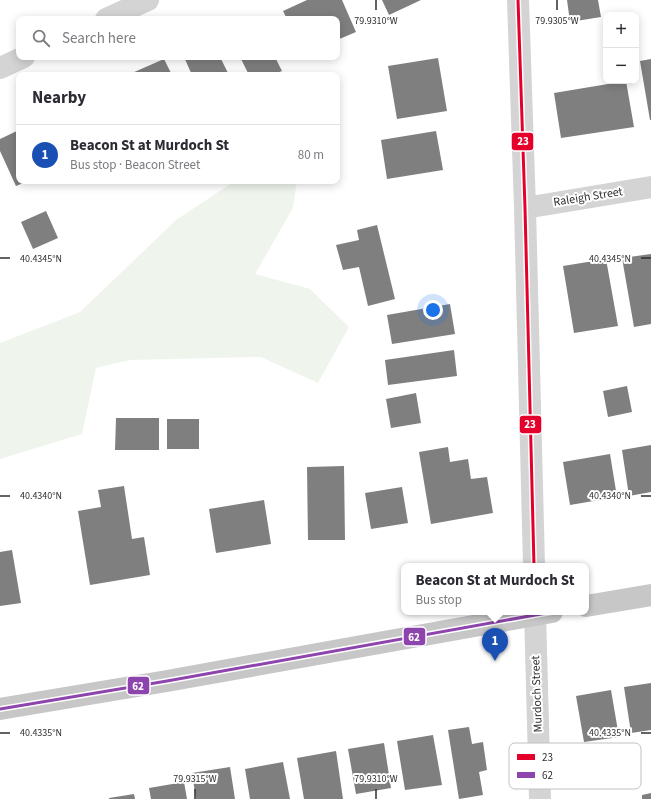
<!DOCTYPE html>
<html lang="en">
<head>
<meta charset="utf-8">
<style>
  body { margin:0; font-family:"Source Sans 3",sans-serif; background:#f2f2f3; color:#2b2b33 }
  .controls { position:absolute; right:12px; top:12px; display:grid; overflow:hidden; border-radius:8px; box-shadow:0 2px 10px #0003 }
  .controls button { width:36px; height:36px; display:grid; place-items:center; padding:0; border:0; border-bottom:1px solid #e1e1e2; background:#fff; color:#2b2b33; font:20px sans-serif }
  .you { position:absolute; left:433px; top:310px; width:14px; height:14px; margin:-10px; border:3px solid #fff; border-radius:50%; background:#1a73e8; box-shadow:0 0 0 6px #1a73e833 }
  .badge { display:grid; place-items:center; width:26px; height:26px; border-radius:50%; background:#0b8043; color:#fff; font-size:13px; font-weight:700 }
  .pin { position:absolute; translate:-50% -33px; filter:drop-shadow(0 1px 2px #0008) }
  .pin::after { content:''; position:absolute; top:21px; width:14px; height:12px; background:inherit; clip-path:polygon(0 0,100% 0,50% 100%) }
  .popup { position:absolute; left:401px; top:563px; width:188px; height:52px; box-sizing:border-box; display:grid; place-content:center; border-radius:8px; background:#fff; filter:drop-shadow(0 1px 3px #0005); font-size:13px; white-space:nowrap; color:#7c7c81 }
  .popup b { font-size:15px; color:#2b2b33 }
  .popup::after { content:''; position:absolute; left:50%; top:100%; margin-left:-8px; border:8px solid transparent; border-top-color:#fff }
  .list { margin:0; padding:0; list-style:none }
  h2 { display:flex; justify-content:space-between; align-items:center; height:52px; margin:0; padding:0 16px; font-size:17px }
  h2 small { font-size:13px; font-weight:400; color:#7c7c81 }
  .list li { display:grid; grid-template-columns:26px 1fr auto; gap:12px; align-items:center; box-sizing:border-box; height:60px; padding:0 16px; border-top:1px solid #e1e1e2 }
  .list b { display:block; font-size:15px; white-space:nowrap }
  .list p { margin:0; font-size:13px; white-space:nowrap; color:#7c7c81 }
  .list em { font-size:13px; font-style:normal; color:#7c7c81 }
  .icon { flex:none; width:22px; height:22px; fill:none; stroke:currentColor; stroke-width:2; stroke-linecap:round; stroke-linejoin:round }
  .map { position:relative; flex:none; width:651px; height:799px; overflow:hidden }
  .search { position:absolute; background:#fff; box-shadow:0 2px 10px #0003; left:16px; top:16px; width:324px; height:44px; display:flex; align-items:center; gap:10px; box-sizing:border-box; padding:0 14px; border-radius:8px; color:#7c7c81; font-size:15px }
  .panel { position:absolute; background:#fff; box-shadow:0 2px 10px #0003; left:16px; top:72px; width:324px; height:112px; border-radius:8px }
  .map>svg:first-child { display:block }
  .green { fill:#eff5ec }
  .building { fill:#7f7f7f }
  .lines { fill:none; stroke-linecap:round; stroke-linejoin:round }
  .minor { stroke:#d4d4d4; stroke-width:22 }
  .major { stroke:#c7c7c7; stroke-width:22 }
  .bus-1-casing { stroke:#fff; stroke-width:6 }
  .bus-2-casing { stroke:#fff; stroke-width:6 }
  .bus-1 { stroke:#e4002b; stroke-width:3 }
  .bus-2 { stroke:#8e44ad; stroke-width:3 }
  .ticks { fill:none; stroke:#2f2f2f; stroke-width:1.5 }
  .labels { text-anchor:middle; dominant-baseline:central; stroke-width:4; stroke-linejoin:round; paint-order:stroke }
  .street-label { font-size:12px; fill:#2f2f2f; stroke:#fff }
  .key { fill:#fff; stroke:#c1c1c1; stroke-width:1 }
  .key-label { font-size:11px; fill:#2f2f2f }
  .ticks-label { font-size:10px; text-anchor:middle; fill:#2f2f2f; stroke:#fff; stroke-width:4; stroke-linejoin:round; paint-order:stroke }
  .line-badge { stroke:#fff; stroke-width:1.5 }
  .badge-label { font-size:11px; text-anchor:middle; font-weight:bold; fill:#fff }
</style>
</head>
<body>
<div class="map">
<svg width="651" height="799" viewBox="0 0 651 799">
  <rect width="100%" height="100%" fill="#fff"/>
  <path class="green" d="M 235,181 L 297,181 L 293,208 L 255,274 L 310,289 L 349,327 L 318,383 L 261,357 L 130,360 L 96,368 L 82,434 L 0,459 L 0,343 L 80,312 L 176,220 Z"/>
  <path class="building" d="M 307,0 L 342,0 L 356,32 L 337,40 L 337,19 L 287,19 L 283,11 Z
    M 382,0 L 421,0 L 389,15 Z
    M 567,0 L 598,0 L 601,17 L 570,22 Z
    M 184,57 L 220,57 L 229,75 L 192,75 Z
    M 240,57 L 275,57 L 282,71 L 272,75 L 249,75 Z
    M 438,58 L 447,111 L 397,119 L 388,66 Z
    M 164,59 L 172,75 L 133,75 L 132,73 Z
    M 651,59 L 651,120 L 650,120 L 640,61 Z
    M 626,81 L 634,127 L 561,138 L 554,93 Z
    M 19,130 L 19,181 L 28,181 L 16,186 L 0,151 L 0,139 Z
    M 436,131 L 443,170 L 387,179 L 381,140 Z
    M 46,211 L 58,238 L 33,249 L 21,222 Z
    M 377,225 L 395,299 L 368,306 L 359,267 L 343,270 L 336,245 L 359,240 L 357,230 Z
    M 651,254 L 651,324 L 634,327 L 622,258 Z
    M 606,259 L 618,326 L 574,333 L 563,266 Z
    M 450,304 L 455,334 L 392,344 L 387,315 Z
    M 454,350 L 457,376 L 388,385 L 385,360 Z
    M 627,386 L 632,412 L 608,417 L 603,391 Z
    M 416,393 L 421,423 L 391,428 L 386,399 Z
    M 116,418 L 159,418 L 159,450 L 115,450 Z
    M 167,419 L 199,419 L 199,449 L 167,449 Z
    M 651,445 L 651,492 L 629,496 L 622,450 Z
    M 448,447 L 450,462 L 468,459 L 471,479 L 487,477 L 493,513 L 431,524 L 419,452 Z
    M 610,454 L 617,497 L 570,505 L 563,462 Z
    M 344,466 L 345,540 L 308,540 L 307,467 Z
    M 124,486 L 132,539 L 144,537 L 150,575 L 90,585 L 78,511 L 101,507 L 98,490 Z
    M 402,487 L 408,523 L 371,529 L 365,493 Z
    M 264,500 L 271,544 L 216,553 L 209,509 Z
    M 12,550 L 21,603 L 0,606 L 0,552 Z
    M 651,683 L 651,730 L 631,733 L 624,687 Z
    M 611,690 L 619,737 L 584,742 L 576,696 Z
    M 469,727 L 472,744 L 483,742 L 487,770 L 479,772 L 483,795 L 459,799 L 448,730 Z
    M 433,735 L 442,785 L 405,790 L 397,741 Z
    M 384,743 L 391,788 L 356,794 L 348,749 Z
    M 336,751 L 343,799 L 304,799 L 297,758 Z
    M 283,762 L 290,799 L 250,799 L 245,769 Z
    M 230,767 L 235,799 L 196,799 L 192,773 Z
    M 184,782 L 187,799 L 151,799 L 149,788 Z
    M 651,793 L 651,799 L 642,799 L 642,795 Z
    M 134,794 L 135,799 L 109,799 L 109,798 Z"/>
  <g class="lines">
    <path class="minor" d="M 518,0 L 525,208 L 534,566
      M 106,19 L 148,0
      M 0,68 L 24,57
      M 525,208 L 651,187
      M 535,612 L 540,799"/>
    <path class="major" d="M 586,606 L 651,595
      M 0,709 L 167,681 L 552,612"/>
    <defs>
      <path id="bus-1" d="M 518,0 L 525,208 L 534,566"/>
      <path id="bus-2" d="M 0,709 L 167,681 L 552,612"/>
    </defs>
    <use href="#bus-1" class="bus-1-casing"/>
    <use href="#bus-2" class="bus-2-casing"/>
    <use href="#bus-1" class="bus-1"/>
    <use href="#bus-2" class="bus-2"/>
  </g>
  <path class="ticks" d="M 376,0 L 376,10M 557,0 L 557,10M 0,258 L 10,258M 641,258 L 651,258M 0,496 L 10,496M 641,496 L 651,496M 0,733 L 10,733M 641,733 L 651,733M 195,789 L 195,799M 376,789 L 376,799"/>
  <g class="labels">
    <g class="street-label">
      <text transform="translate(588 197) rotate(-9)">Raleigh Street</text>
      <text transform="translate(537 694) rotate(-92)">Murdoch Street</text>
    </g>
  </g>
  <rect x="509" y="743" width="132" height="46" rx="6" class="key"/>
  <rect x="517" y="754" width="18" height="6" fill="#e4002b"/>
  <rect x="517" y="772" width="18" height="6" fill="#8e44ad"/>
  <g class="key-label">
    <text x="542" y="761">23</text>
    <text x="542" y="779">62</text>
  </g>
  <g class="ticks-label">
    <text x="376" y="24">79.9310°W</text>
    <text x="557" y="24">79.9305°W</text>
    <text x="41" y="262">40.4345°N</text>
    <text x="610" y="262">40.4345°N</text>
    <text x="41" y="499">40.4340°N</text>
    <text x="610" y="499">40.4340°N</text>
    <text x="41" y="736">40.4335°N</text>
    <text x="610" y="736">40.4335°N</text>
    <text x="195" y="782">79.9315°W</text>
    <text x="376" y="782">79.9310°W</text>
  </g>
  <g class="line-badge">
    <rect x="511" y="132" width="23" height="19" rx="4" fill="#e4002b"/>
    <rect x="519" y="415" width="23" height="19" rx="4" fill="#e4002b"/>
    <rect x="403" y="627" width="23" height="19" rx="4" fill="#8e44ad"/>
    <rect x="127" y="676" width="23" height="19" rx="4" fill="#8e44ad"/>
  </g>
  <g class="badge-label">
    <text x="523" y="145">23</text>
    <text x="530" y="428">23</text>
    <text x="414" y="641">62</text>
    <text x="138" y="690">62</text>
  </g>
</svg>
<div class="controls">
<button>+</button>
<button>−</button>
</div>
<div class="you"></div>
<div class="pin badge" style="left:495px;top:661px;background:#1a4fb4">1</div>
<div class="popup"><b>Beacon St at Murdoch St</b>Bus stop</div>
<div class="search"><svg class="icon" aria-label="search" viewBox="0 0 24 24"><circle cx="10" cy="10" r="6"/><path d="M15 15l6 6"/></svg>Search here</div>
<section class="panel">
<h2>Nearby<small></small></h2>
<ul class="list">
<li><span class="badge" style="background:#1a4fb4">1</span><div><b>Beacon St at Murdoch St</b><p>Bus stop · Beacon Street</p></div><em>80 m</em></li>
</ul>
</section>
</div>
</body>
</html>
